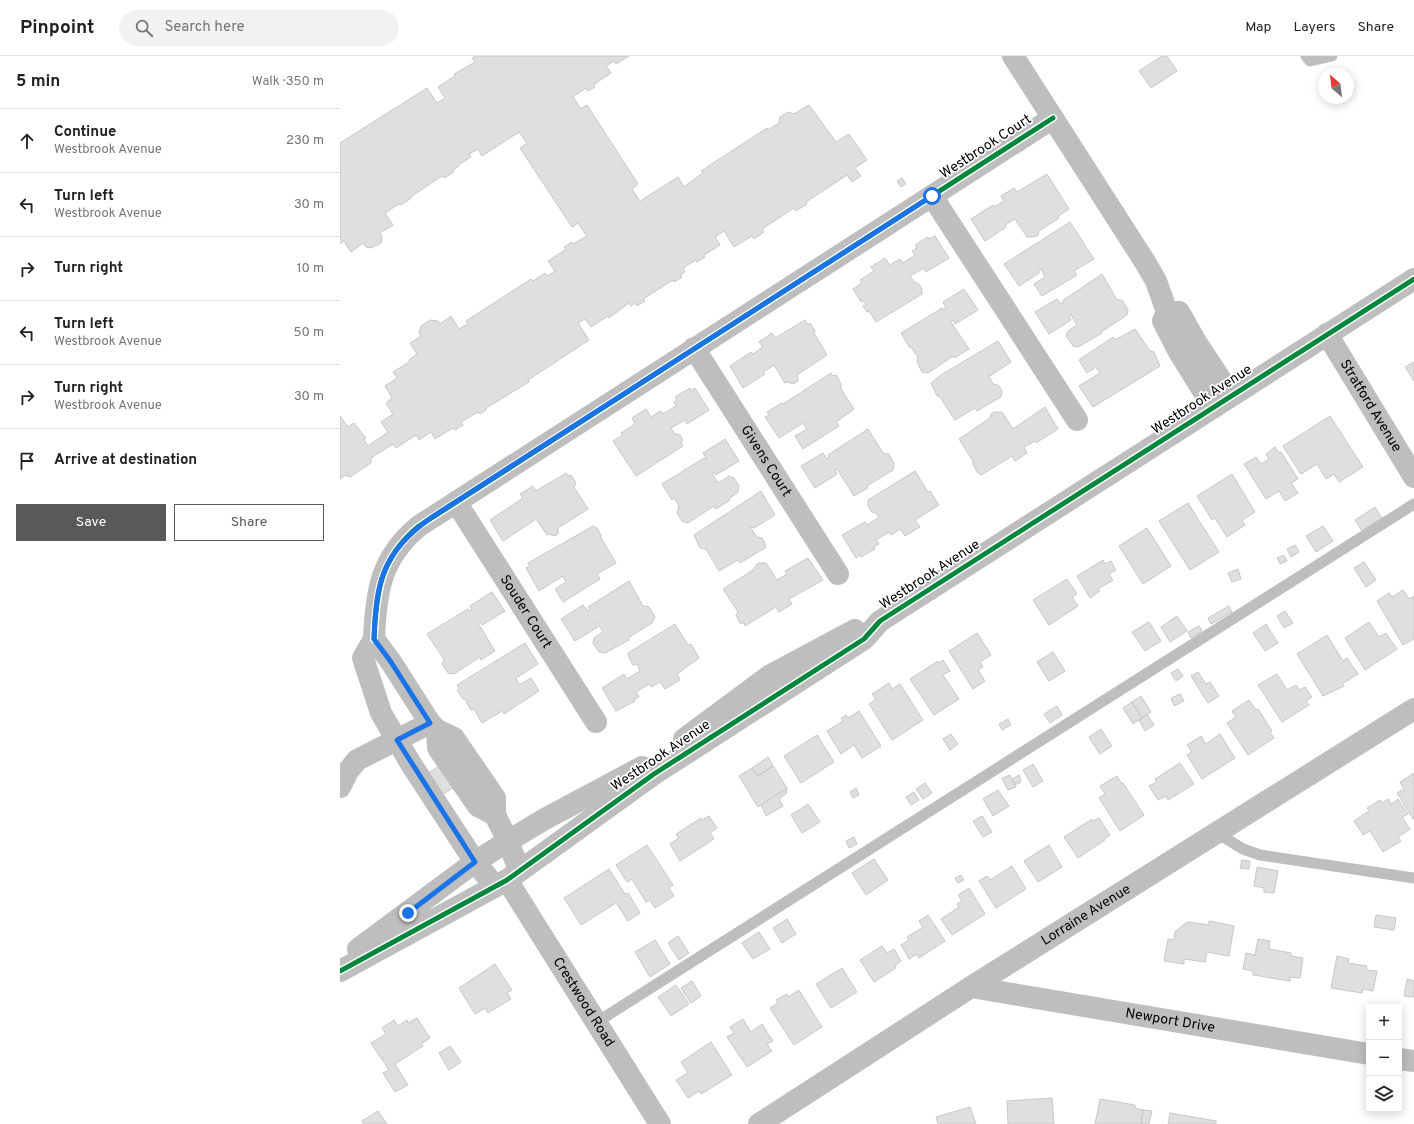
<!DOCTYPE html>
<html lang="en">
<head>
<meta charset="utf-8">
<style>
  body { margin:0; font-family:Overpass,sans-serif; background:#f2f2f2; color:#222 }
  .controls { position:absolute; right:12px; bottom:12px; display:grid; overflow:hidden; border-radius:0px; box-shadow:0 2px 10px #0003 }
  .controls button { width:36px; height:36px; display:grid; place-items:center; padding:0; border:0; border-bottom:1px solid #e0e0e0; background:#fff; color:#222; font:20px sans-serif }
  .compass { position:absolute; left:978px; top:12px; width:36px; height:36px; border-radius:50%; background:#fff; box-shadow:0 2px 10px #0003; rotate:332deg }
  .stop { position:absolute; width:12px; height:12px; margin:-9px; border:3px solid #1a73e8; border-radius:50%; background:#fff }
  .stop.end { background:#1a73e8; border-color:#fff; box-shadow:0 1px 4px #0008 }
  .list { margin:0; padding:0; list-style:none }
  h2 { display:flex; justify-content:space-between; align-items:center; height:52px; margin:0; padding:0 16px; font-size:17px }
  h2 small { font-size:13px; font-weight:400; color:#767676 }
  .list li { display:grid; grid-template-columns:26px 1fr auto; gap:12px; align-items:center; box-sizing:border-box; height:64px; padding:0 16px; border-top:1px solid #e0e0e0 }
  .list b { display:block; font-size:15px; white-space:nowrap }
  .list p { margin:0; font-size:13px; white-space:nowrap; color:#767676 }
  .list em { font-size:13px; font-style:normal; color:#767676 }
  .actions { display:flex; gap:8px; padding:12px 16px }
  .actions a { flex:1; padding:9px 0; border:1px solid #595959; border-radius:0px; text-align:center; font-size:14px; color:#595959 }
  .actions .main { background:#595959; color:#fff }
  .icon { flex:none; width:22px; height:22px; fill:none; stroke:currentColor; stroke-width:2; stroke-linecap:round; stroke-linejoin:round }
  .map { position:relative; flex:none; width:1074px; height:1068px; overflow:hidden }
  header { display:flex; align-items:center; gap:24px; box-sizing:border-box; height:56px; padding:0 20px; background:#fff; border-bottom:1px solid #e0e0e0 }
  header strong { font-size:19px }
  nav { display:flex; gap:22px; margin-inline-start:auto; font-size:14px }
  .search { width:280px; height:36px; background:#f2f2f2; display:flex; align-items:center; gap:10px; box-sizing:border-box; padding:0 14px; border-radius:22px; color:#767676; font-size:15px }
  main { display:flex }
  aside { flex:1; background:#fff }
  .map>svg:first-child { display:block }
  .building { fill:#dfdfdf; stroke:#c7c7c7 }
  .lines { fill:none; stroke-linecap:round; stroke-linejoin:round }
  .service { stroke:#bebebe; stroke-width:11 }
  .minor { stroke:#bebebe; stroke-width:22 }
  .tertiary { stroke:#bebebe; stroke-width:22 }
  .cycleway-casing { stroke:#fff; stroke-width:8 }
  .cycleway { stroke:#00873e; stroke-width:5 }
  .route { stroke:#1a73e8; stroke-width:5 }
  .labels { text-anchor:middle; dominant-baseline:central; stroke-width:3.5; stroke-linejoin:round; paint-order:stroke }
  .street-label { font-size:14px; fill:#000; stroke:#fff }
</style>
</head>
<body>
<header>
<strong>Pinpoint</strong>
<div class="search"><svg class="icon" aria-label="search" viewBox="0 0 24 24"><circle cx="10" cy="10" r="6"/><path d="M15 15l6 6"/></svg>Search here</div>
<nav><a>Map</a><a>Layers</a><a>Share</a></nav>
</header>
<main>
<aside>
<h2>5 min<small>Walk · 350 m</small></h2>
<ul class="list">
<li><svg class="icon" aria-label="ahead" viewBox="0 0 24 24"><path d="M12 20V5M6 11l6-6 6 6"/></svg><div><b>Continue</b><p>Westbrook Avenue</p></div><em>230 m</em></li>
<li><svg class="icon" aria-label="left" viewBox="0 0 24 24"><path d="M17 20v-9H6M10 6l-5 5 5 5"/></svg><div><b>Turn left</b><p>Westbrook Avenue</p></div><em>30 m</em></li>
<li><svg class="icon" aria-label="right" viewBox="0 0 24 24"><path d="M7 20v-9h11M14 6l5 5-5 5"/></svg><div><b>Turn right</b></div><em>10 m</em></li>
<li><svg class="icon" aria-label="left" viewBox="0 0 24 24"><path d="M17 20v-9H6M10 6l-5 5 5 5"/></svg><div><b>Turn left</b><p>Westbrook Avenue</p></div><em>50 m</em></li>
<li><svg class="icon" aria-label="right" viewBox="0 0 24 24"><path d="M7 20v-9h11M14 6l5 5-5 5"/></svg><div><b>Turn right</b><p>Westbrook Avenue</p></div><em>30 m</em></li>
<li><svg class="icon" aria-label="arrive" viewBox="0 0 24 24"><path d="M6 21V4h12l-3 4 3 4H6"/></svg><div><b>Arrive at destination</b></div></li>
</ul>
<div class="actions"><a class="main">Save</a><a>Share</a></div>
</aside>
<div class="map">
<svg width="1074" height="1068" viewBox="0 0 1074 1068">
  <rect width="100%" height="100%" fill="#fff"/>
  <path class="building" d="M 136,0 L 289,0 L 276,8 L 274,5 L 266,10 L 271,17 L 253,29 L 255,31 L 248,35 L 246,32 L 233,41 L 241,53 L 247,49 L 298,128 L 292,133 L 300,145 L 338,121 L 344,131 L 363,117 L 361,115 L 427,72 L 428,74 L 439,67 L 440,61 L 448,56 L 454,58 L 469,49 L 496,86 L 509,78 L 527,104 L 515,112 L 521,120 L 512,126 L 507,119 L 466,146 L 467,148 L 456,155 L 454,152 L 422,173 L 424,176 L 414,183 L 412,180 L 394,191 L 384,175 L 375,181 L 380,189 L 364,199 L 365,201 L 357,206 L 356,204 L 343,212 L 345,216 L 340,219 L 342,221 L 334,226 L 333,224 L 303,243 L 305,245 L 297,250 L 295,247 L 291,250 L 289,247 L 269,262 L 268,260 L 251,271 L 245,263 L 238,267 L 249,284 L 188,324 L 189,326 L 146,352 L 147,353 L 140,358 L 138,356 L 121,366 L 123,369 L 115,374 L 113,372 L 95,383 L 91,376 L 79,384 L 76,379 L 56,392 L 53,388 L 31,402 L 31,407 L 10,421 L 5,419 L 0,423 L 0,360 L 8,371 L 14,367 L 26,382 L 24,384 L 28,390 L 48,376 L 41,366 L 53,358 L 46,347 L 52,342 L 45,330 L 57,322 L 53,316 L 69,306 L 70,303 L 77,298 L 70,287 L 81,280 L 79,277 L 81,270 L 90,264 L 98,265 L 100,268 L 111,260 L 119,273 L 128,268 L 126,265 L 191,223 L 193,225 L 205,217 L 207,220 L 215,215 L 208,205 L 226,193 L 224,191 L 232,186 L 233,188 L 247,180 L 238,167 L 232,171 L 180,92 L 187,87 L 179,76 L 142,100 L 138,93 L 129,98 L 131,101 L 118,109 L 119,110 L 113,114 L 114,116 L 104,122 L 102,120 L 72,140 L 70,143 L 61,149 L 59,148 L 45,157 L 53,169 L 40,177 L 42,180 L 41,187 L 31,192 L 26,191 L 23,187 L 11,196 L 4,185 L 0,188 L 0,87 L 87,32 L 97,47 L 105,42 L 98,31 L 115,20 L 114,18 L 135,6 L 132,2 Z
    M 822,0 L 827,0 L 837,15 L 811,32 L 799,15 Z
    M 707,118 L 729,153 L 718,160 L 719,162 L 699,175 L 698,179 L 694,181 L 687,181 L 675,163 L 665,169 L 666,171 L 645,185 L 631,163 L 653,149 L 654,151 L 664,145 L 661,140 L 674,132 L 677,136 Z
    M 562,122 L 566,128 L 561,131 L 557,125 Z
    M 730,166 L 754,203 L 734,215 L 737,219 L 702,240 L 694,228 L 705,221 L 701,213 L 699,214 L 699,217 L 679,230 L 664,208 Z
    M 595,180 L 609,202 L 586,216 L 584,212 L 570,220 L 575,227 L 578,227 L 582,233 L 582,238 L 536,266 L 529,255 L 527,256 L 523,250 L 526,249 L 523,245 L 521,246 L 513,233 L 522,227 L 520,224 L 534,215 L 531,211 L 545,202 L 550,209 L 560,203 L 563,207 L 575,199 L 572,195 L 577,192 L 575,189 L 588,181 L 589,183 Z
    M 762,218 L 777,244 L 782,244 L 788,254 L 787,259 L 761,276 L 762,277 L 738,291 L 733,290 L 726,280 L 728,275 L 737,269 L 731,259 L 729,260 L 731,264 L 709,278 L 695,256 L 717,243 L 721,248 L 723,247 L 722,245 Z
    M 624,233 L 638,254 L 615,268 L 613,264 L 611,266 L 629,293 L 614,302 L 613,300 L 588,317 L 582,316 L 577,306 L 578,301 L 571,291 L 570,292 L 561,277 L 602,252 L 603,254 L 606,252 L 603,246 Z
    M 465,264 L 468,269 L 470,267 L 475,275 L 474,277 L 487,299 L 457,319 L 458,325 L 453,328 L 448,326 L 445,327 L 434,309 L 423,316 L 425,318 L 403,332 L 390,310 L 411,296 L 413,298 L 423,291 L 419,286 L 432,277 L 435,282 Z
    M 795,273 L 810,295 L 814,296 L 820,310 L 753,351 L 739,330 L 760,317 L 756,311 L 747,317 L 739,304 L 773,281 L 775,284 Z
    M 658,285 L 671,306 L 650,320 L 649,318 L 648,319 L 653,328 L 658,329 L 662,335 L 661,341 L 637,355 L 635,352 L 615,364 L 600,341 L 597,340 L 591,327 L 601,319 Z
    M 1074,306 L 1074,325 L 1065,311 Z
    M 491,317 L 493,320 L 496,319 L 501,328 L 501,333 L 514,353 L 496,366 L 499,370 L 463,393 L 455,380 L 467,373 L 463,367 L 439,382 L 425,361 L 429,359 L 427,356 L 442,347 L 443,348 Z
    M 350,332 L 351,335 L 355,332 L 369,354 L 347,368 L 345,364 L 331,372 L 335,378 L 340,379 L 343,384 L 341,387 L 343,390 L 296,420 L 273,385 L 283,379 L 281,377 L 295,368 L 292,362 L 306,353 L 311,361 L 321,355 L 323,358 L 336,350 L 334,346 L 337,344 L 335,341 Z
    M 705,351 L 718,373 L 696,387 L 695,385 L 684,391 L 687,397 L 675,405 L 672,400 L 641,419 L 637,416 L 633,408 L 633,405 L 619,383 L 650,362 L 651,358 L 654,356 L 662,356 L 673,373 Z
    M 990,360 L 1023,411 L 999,426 L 994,418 L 986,423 L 977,408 L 961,418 L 943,390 Z
    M 528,373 L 543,397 L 549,398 L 554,408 L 553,414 L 527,430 L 528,432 L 514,440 L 497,413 L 495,414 L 497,418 L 475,432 L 461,410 L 483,397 L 487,403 L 489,401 L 488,399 Z
    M 385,383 L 399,405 L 376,419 L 374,416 L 372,417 L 378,427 L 389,420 L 394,422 L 399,430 L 398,436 L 389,443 L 390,444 L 376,453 L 374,450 L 348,467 L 342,465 L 337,457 L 339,450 L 334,442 L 332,444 L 322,428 L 364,402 L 367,403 L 363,397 Z
    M 935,391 L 939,397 L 941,396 L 958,423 L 951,427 L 958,437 L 945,445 L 939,435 L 926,443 L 904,408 L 916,401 L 921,408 L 929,403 L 926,398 Z
    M 575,415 L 588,436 L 590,435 L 599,449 L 575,464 L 580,471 L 565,480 L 560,473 L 551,479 L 549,476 L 536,484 L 539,488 L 534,491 L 535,493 L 521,501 L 520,499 L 516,502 L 502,479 L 525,466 L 527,469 L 539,461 L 536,457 L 532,456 L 528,450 L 528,444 Z
    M 226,417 L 228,420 L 231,419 L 236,427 L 234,431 L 248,453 L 218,472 L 218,478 L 214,480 L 209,478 L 207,479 L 196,463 L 163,485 L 150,464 L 183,442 L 180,438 L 193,430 L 196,435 Z
    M 892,418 L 915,456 L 902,464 L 905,469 L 887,481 L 875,462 L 872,464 L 857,440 Z
    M 421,435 L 435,459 L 414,472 L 410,471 L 417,481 L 422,482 L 425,487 L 425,492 L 400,507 L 398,504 L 379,515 L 366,493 L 360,492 L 354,479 Z
    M 848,447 L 879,496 L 850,514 L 819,465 Z
    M 1035,451 L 1042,462 L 1022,475 L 1015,464 Z
    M 253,470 L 257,472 L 261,479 L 261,482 L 276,507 L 257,518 L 260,523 L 223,546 L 215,533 L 226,526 L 223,520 L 199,535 L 186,512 L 190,510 L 188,507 Z
    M 983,470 L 993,485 L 976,496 L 966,480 Z
    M 807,472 L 831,510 L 803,528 L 779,490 Z
    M 955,489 L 959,496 L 951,501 L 947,493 Z
    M 944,499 L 947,505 L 940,508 L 937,502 Z
    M 468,502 L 483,524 L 449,543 L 452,548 L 439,556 L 436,551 L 405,570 L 404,567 L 400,567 L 396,559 L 398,556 L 383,533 L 413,514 L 418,507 L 426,507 L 437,524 L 447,518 L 445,515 Z
    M 763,504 L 765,508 L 771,505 L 776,514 L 769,518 L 773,524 L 758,533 L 760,535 L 750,542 L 737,520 Z
    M 1024,506 L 1036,524 L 1026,531 L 1014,512 Z
    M 898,513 L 901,523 L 892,526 L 888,517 Z
    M 727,523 L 737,538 L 732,541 L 738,550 L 709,569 L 693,544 Z
    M 289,525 L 303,550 L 309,551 L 315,561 L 312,567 L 288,582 L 289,584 L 265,597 L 259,596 L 253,587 L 254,582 L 263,576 L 257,566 L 255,567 L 258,571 L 235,585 L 221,563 L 243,549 L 248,555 L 250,554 L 248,551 Z
    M 1063,534 L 1069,543 L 1074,540 L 1074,583 L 1063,589 L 1037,545 L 1049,537 L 1052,541 Z
    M 152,536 L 165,555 L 142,569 L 140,566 L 138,567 L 155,595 L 141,604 L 140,601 L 114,618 L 108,617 L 102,608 L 104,603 L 87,578 L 128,553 L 129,555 L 132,554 L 130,550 Z
    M 889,550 L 892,556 L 871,568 L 868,562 Z
    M 945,555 L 953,567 L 944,572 L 937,560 Z
    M 837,560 L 847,575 L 830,586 L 821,571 Z
    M 809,566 L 821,585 L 805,595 L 792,576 Z
    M 1029,566 L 1039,581 L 1046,577 L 1057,593 L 1025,614 L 1005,582 Z
    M 335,568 L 348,589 L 351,588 L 359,602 L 337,618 L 340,624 L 325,633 L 320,626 L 311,631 L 309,628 L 296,636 L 299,641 L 294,643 L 295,645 L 276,655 L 262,632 L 284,618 L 287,623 L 300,615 L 297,608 L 293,609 L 289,602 L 288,597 Z
    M 926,568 L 938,587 L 925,595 L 913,577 Z
    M 859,570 L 862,575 L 851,582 L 848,576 Z
    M 637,577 L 651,599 L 640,606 L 643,611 L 638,614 L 645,625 L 633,633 L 609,595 Z
    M 987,579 L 1003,605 L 1007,602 L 1018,618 L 1002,628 L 1004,630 L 983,640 L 957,598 Z
    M 185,587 L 198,608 L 176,622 L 179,629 L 191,622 L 199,635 L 164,658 L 162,655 L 142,667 L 134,653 L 131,654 L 126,646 L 127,644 L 123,643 L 117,634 L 119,632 L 117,629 Z
    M 713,596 L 725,615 L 709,625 L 697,606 Z
    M 603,604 L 610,615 L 603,619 L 619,643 L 594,659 L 570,623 L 598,605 L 599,607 Z
    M 838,613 L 843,620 L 836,625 L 831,617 Z
    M 858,616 L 866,628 L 870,626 L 879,640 L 868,647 L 851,620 Z
    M 937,618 L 947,634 L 956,629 L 959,634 L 965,631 L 972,641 L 966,645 L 969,649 L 942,666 L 918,629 Z
    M 549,627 L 552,633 L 560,628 L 583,664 L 552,684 L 529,648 L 536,643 L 532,638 Z
    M 840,638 L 844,645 L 834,650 L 831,642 Z
    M 801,640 L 811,656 L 802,662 L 792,646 Z
    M 909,644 L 916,654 L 918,653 L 932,675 L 930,676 L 934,682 L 908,699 L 887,667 L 896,661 L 892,655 Z
    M 792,646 L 802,662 L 793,668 L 783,652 Z
    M 717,650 L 722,659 L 710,667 L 704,658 Z
    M 519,655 L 541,690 L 522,702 L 514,689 L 501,698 L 487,675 L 503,665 L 501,662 L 506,659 L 508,662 Z
    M 807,658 L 814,669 L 805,675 L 799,664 Z
    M 668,663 L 671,669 L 662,674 L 659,668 Z
    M 761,673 L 772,690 L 760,698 L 749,681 Z
    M 611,678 L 618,688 L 610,694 L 603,683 Z
    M 880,678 L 895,702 L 862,723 L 847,699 L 852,696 L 847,689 L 861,680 L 866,688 Z
    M 477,679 L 494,706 L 461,727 L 444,700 Z
    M 428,701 L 433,710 L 418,720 L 412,712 Z
    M 840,707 L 854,728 L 828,744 L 826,740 L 818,744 L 809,730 L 817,726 L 815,723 Z
    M 693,708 L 703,725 L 693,731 L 683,714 Z
    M 101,709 L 114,731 L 102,739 L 88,717 Z
    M 433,710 L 447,732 L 418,751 L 399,720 L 412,712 L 418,720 Z
    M 1074,717 L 1074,762 L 1073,763 L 1057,737 L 1064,733 L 1060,726 Z
    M 670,719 L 676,731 L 668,734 L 662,722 Z
    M 679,719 L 681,726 L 675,729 L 672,723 Z
    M 777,720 L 782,728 L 783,727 L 804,759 L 780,775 L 759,742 L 765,738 L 760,730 Z
    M 585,727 L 592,737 L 583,743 L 576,733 Z
    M 447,732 L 446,738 L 440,742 L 440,745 L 443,750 L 426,760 L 421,749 Z
    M 516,732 L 519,739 L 513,742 L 510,736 Z
    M 658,734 L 669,750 L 653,760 L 643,743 Z
    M 574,736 L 579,744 L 571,749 L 566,741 Z
    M 1048,743 L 1051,748 L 1058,743 L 1068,758 L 1062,761 L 1070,773 L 1058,781 L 1061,785 L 1043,796 L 1030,775 L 1023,779 L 1014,765 L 1029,755 L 1027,752 L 1040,744 L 1042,747 Z
    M 468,748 L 480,766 L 462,777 L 451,759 Z
    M 369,760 L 377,772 L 370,777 L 374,783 L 340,805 L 330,788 L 339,782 L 336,778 L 361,762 L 362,764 Z
    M 642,760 L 652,776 L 643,781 L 633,765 Z
    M 759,762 L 770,779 L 764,783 L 765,784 L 738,802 L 724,781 L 752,763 L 753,765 Z
    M 514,781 L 517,788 L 509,792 L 506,785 Z
    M 307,789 L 333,829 L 329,832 L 334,840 L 315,852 L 310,844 L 306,846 L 292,823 L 287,826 L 276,809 Z
    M 709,789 L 722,811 L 698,826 L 684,805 Z
    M 534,803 L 548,824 L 526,839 L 512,817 Z
    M 902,804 L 910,805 L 909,813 L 900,812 Z
    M 672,810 L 686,833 L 656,852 L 639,825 L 647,820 L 650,824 Z
    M 917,811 L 938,815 L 934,837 L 924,836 L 924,832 L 914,830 Z
    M 269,813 L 285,838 L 288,837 L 300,857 L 288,865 L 276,847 L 241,869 L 224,842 Z
    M 621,819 L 624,824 L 618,827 L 615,822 Z
    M 629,832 L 645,858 L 612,879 L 601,863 L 619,851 L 617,848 L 622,845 L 618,839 Z
    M 588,859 L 605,885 L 579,902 L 577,898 L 569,903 L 561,889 L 569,884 L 567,881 L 583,871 L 579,865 Z
    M 1036,859 L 1056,862 L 1054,874 L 1034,871 Z
    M 447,863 L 456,878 L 442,887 L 433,872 Z
    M 869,865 L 894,870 L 889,900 L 867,896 L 865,906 L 844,903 L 844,908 L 824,905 L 828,883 L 834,884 L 835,876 L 847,866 L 869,869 Z
    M 419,876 L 430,893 L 413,903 L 402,887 Z
    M 338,880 L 349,897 L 339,904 L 328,887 Z
    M 918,883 L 930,885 L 929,893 L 951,897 L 951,900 L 963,902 L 960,922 L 950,921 L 950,925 L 913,919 L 913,915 L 903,913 L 906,897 L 915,899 Z
    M 315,884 L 330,908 L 310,921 L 295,896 Z
    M 542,890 L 547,897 L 554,893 L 561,905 L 555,910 L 556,912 L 534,926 L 520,904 Z
    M 997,900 L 1009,903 L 1008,907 L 1027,910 L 1026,914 L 1037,915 L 1033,935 L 1023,933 L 1022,937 L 991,932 Z
    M 155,908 L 172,934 L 167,937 L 171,943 L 148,957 L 145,952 L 135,958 L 119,932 Z
    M 502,912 L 517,936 L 491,952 L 476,928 Z
    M 1067,923 L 1074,925 L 1074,941 L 1064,940 Z
    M 352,925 L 361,940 L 351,947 L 341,932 Z
    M 336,929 L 349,948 L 331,960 L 318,941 Z
    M 459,934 L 482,971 L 454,989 L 430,952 L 438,947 L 436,944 L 447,938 L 448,941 Z
    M 77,962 L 90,982 L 81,988 L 83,990 L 55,1008 L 68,1029 L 55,1036 L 43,1017 L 49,1014 L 31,987 L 46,978 L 42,972 L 54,964 L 58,970 L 67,964 L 68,967 Z
    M 403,963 L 411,976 L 422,968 L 433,985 L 427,988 L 432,995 L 407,1011 L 387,981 L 394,977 L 390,971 Z
    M 371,986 L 392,1019 L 361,1038 L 359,1035 L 348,1042 L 336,1024 L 348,1017 L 341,1006 Z
    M 110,990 L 121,1006 L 109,1014 L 99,997 Z
    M 712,1042 L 714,1068 L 668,1068 L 667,1045 Z
    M 760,1043 L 795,1049 L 795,1052 L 803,1054 L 801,1068 L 755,1068 Z
    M 630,1051 L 636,1068 L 598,1068 L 596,1061 Z
    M 803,1054 L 812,1055 L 809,1068 L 801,1068 Z
    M 38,1055 L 47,1068 L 24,1068 L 22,1065 Z
    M 830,1057 L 876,1065 L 876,1068 L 828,1068 Z"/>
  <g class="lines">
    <path class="service" d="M 966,0 L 970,5 L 992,0
      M 877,777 L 903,793 L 920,799 L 1074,822
      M 257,966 L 1074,448"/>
    <g class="minor">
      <path d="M 673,0 L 805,206 L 816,225 L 827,256 L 823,265 L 839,296 L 873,351"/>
      <path d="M 592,140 L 737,364"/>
      <path d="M 827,256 L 839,256 L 856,286 L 891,339"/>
      <path id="s1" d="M 987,278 L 1074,421"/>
      <path id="s2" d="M 354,292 L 498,518"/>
      <path id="s3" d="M 116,446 L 256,666"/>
      <path d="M 34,583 C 36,536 40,502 79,470 L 713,62"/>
      <path d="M 97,674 L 98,692 L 138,750 L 155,759 L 168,785 L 179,814"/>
      <path d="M 0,731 L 8,715 L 17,704 L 90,667"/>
      <path id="s4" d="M 167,824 L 320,1068"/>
      <path d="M 155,830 L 135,806 L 71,708 L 41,657 L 23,602 L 34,583 L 51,606 L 90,667 L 97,674 L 114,682 L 118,688 L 155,742 L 155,759"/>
      <path id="s5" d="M 631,931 L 1029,998"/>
      <path d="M 1059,1003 L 1074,1005"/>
      <path id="s6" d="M 419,1068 L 631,931 L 1074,653"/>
    </g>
    <path class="tertiary" d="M 344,683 L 429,620 L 515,574
      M 18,893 L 135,806 L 168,785 L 203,764 L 302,711
      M 0,915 L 167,824 L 314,718 L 524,583 L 540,565 L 1074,223"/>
    <defs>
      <path id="cycleway" d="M 34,583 C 36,536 40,502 79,470 L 713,62
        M 0,915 L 167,824 L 314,718 L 524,583 L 540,565 L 1074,223"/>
    </defs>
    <use href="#cycleway" class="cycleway-casing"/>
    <use href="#cycleway" class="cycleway"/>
  </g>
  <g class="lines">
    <path class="route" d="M 68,857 L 135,806 L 57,684 L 90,667 L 51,606 L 34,583 C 36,526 42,496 92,461 L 592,140"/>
  </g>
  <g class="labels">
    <g class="street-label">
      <text transform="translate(646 91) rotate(-33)">Westbrook Court</text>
      <text transform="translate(862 344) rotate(-33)">Westbrook Avenue</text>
      <text stroke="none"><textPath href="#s1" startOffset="84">Stratford Avenue</textPath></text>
      <text stroke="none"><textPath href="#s2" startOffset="134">Givens Court</textPath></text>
      <text transform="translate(590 519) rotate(-33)">Westbrook Avenue</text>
      <text stroke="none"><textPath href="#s3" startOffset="130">Souder Court</textPath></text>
      <text transform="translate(321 700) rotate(-34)">Westbrook Avenue</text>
      <text stroke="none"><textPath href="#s6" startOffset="388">Lorraine Avenue</textPath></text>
      <text stroke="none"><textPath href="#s4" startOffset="144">Crestwood Road</textPath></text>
      <text stroke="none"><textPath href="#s5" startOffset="202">Newport Drive</textPath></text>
    </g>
  </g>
</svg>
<div class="controls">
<button>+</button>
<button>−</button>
<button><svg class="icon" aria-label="layers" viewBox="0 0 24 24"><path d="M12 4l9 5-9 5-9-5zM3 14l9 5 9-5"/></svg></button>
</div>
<svg class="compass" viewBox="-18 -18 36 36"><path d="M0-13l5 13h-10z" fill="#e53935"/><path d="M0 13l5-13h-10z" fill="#767676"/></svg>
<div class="stop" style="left:592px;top:140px"></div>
<div class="stop end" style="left:68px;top:857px"></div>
</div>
</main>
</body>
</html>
